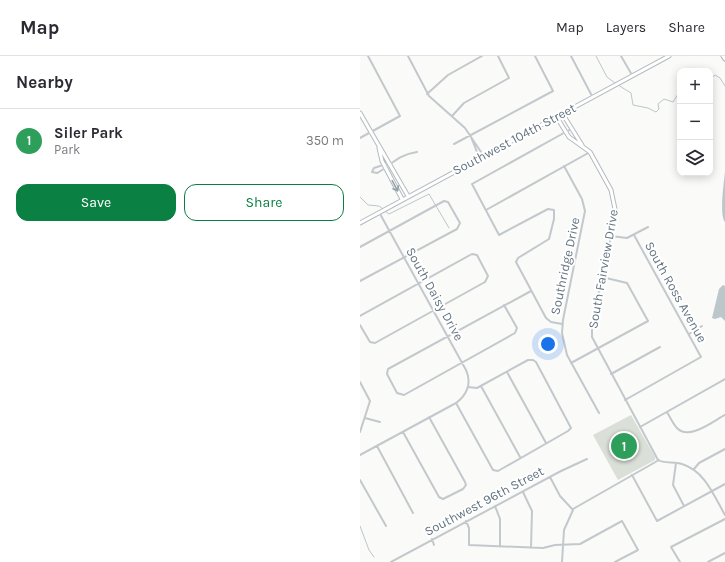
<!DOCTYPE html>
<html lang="en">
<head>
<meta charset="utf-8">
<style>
  body { margin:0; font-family:Karla,sans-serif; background:#f2f2f3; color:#2b2b33 }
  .controls { position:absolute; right:12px; top:12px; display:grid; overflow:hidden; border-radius:8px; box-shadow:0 2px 10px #0003 }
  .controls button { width:36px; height:36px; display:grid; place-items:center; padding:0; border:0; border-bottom:1px solid #e1e1e2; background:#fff; color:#2b2b33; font:20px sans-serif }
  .you { position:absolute; left:188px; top:288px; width:14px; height:14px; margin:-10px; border:3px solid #fff; border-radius:50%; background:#1a73e8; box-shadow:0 0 0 6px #1a73e833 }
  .badge { display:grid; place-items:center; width:26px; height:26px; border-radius:50%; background:#0b8043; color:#fff; font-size:13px; font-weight:700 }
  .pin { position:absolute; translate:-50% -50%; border:2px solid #fff; box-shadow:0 1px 4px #0006 }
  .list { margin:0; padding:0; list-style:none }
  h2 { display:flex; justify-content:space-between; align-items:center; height:52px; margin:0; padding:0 16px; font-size:17px }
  h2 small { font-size:13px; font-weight:400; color:#7c7c81 }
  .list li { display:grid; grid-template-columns:26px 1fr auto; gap:12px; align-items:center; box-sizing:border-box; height:64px; padding:0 16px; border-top:1px solid #e1e1e2 }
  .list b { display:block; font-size:15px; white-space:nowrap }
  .list p { margin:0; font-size:13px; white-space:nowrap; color:#7c7c81 }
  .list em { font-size:13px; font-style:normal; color:#7c7c81 }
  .actions { display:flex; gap:8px; padding:12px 16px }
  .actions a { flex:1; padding:9px 0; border:1px solid #0b8043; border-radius:12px; text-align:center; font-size:14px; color:#0b8043 }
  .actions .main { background:#0b8043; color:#fff }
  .icon { flex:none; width:22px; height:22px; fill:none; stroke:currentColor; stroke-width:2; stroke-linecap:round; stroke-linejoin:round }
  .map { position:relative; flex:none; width:365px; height:506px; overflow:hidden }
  header { display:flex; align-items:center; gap:24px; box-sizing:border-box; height:56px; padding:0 20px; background:#fff; border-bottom:1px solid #e1e1e2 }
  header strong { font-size:19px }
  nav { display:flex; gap:22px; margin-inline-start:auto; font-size:14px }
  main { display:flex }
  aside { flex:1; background:#fff }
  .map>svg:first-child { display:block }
  .green { fill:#dadfd7 }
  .water { fill:#bbc7cb }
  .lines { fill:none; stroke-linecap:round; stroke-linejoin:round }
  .stream { stroke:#bbc7cb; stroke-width:1 }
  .secondary-casing { stroke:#b3babf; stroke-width:5 }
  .street { stroke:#c3c8cc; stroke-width:2 }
  .secondary { stroke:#fff; stroke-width:3 }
  .oneway { stroke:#939fa8 }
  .labels { text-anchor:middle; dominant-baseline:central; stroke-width:4; stroke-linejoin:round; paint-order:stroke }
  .street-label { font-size:13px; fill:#657683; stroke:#fff }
</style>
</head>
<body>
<header>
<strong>Map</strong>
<nav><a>Map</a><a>Layers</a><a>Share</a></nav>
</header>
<main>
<aside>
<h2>Nearby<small></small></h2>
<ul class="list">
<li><span class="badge" style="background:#2e9e5b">1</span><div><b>Siler Park</b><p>Park</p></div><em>350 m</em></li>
</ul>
<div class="actions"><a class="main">Save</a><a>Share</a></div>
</aside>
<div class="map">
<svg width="365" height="506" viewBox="0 0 365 506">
  <rect width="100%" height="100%" fill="#fafaf8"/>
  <path class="green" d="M 271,359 L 295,401 L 295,404 L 258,424 L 233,379 Z"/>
  <path class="water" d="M 365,116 L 365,166 C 359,159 364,126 365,116 Z
    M 363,229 L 365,230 L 365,265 L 361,261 L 355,263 L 352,262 L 359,233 Z"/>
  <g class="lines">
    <path class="stream" d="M 236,0 L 247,21 L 255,27
      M 350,23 L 355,19 L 360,22 L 365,30
      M 258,29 L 271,37 L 273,49 L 288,52 L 296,56 L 299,53 L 298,48 L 304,43 L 313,46 L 320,35
      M 0,141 L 8,149 L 19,150 L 23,153
      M 25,155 L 29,158 L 69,138 L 89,172
      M 0,470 L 9,494 L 14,501"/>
    <defs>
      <path id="secondary" d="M 363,0 L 365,3
        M 0,57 L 48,140
        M 202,57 L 222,89
        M 196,60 L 209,81 L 230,96 L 251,134 L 255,153 L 251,180
        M 19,92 L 22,105 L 42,143
        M 0,167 L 309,0"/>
    </defs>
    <use href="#secondary" class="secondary-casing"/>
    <path class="street" d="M 48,0 L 69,40 L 105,72 L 123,99
      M 211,0 L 232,40
      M 261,0 L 272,19
      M 67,38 L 88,19 L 122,0
      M 92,60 L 104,47 L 149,22 L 138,0
      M 111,81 L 119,101
      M 0,82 L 40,60 L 8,0
      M 94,88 L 193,35 L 175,0
      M 29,107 L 14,112 L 12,116 L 17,117 C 32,109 37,99 57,96
      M 204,110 L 222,143 L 225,155 L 203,264 L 202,277 L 207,299 L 239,357
      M 126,154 L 230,96
      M 288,171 L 267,182 L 251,180 L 232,268 L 232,281 L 298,404 C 304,408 315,405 322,408 C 345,415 354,440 365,459
      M 0,191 L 84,145 L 88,146 L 100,167 L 97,173 L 0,225
      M 144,249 L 157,272 L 155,277 L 44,339 L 37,337 L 27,318 L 28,313 L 171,235
      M 0,260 L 112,198 L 117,199 L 128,220 L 125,226 L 15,287 L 10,286 L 0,269
      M 202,268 L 191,266 L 186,262 L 156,206 L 158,202 L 189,183 L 194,163 L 194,154 L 188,153 L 139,179 L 112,128 L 211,73
      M 329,278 L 342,270
      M 211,307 L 288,265 L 267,227 L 242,221
      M 147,316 L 186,387
      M 251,318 L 300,291
      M 0,326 L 10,345 L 0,376
      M 121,330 L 160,401
      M 265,344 L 341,301 L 274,179
      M 96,347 L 133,414 L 138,415 L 208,375 L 211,372 L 176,306 L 173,304 L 168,304 L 117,332 L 108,331
      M 307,356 C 310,361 313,368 317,372 C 329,385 353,365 365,359
      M 5,362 L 20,366
      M 280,371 L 365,323
      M 43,376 L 79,441 L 83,443 L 103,433 L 106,429 L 105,426 L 69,361
      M 17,390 L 53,457
      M 0,399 L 96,347 C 107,339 112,327 106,314 L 19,156
      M 316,407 L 313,429 L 324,450
      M 334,413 L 339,407 L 365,393
      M 272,419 L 297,465 L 365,428
      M 190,421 L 200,440 L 213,454 L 204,474 L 202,506
      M 0,424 L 26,470
      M 163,436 L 172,455 L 171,492
      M 135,450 L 140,463 L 140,491
      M 213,453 L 299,404
      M 106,465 L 109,472 L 109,489 L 183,492 L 195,489 L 220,488 L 262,465 L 278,494 L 255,506
      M 72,483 L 74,489
      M 31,506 L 201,415 L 227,403
      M 320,506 L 311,491 L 365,463
      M 348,506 L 365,497"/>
    <use href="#secondary" class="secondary"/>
  </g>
  <defs><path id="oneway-shaft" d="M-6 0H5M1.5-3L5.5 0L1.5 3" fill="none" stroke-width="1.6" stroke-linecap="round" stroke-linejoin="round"/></defs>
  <use class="oneway" href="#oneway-shaft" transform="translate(35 130) rotate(62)"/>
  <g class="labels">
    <g class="street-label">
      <text transform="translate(154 83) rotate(-28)">Southwest 104th Street</text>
      <text transform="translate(205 210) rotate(-78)">Southridge Drive</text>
      <text transform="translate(243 213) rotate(-80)">South Fairview Drive</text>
      <text transform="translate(316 236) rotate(61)">South Ross Avenue</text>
      <text transform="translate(75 238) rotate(61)">South Daisy Drive</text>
      <text transform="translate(124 445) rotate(-28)">Southwest 96th Street</text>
    </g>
  </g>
</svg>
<div class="controls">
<button>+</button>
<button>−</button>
<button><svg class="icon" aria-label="layers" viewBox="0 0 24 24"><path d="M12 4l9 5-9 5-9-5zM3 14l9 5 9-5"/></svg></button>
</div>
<div class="you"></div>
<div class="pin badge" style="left:264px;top:390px;background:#2e9e5b">1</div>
</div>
</main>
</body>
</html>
